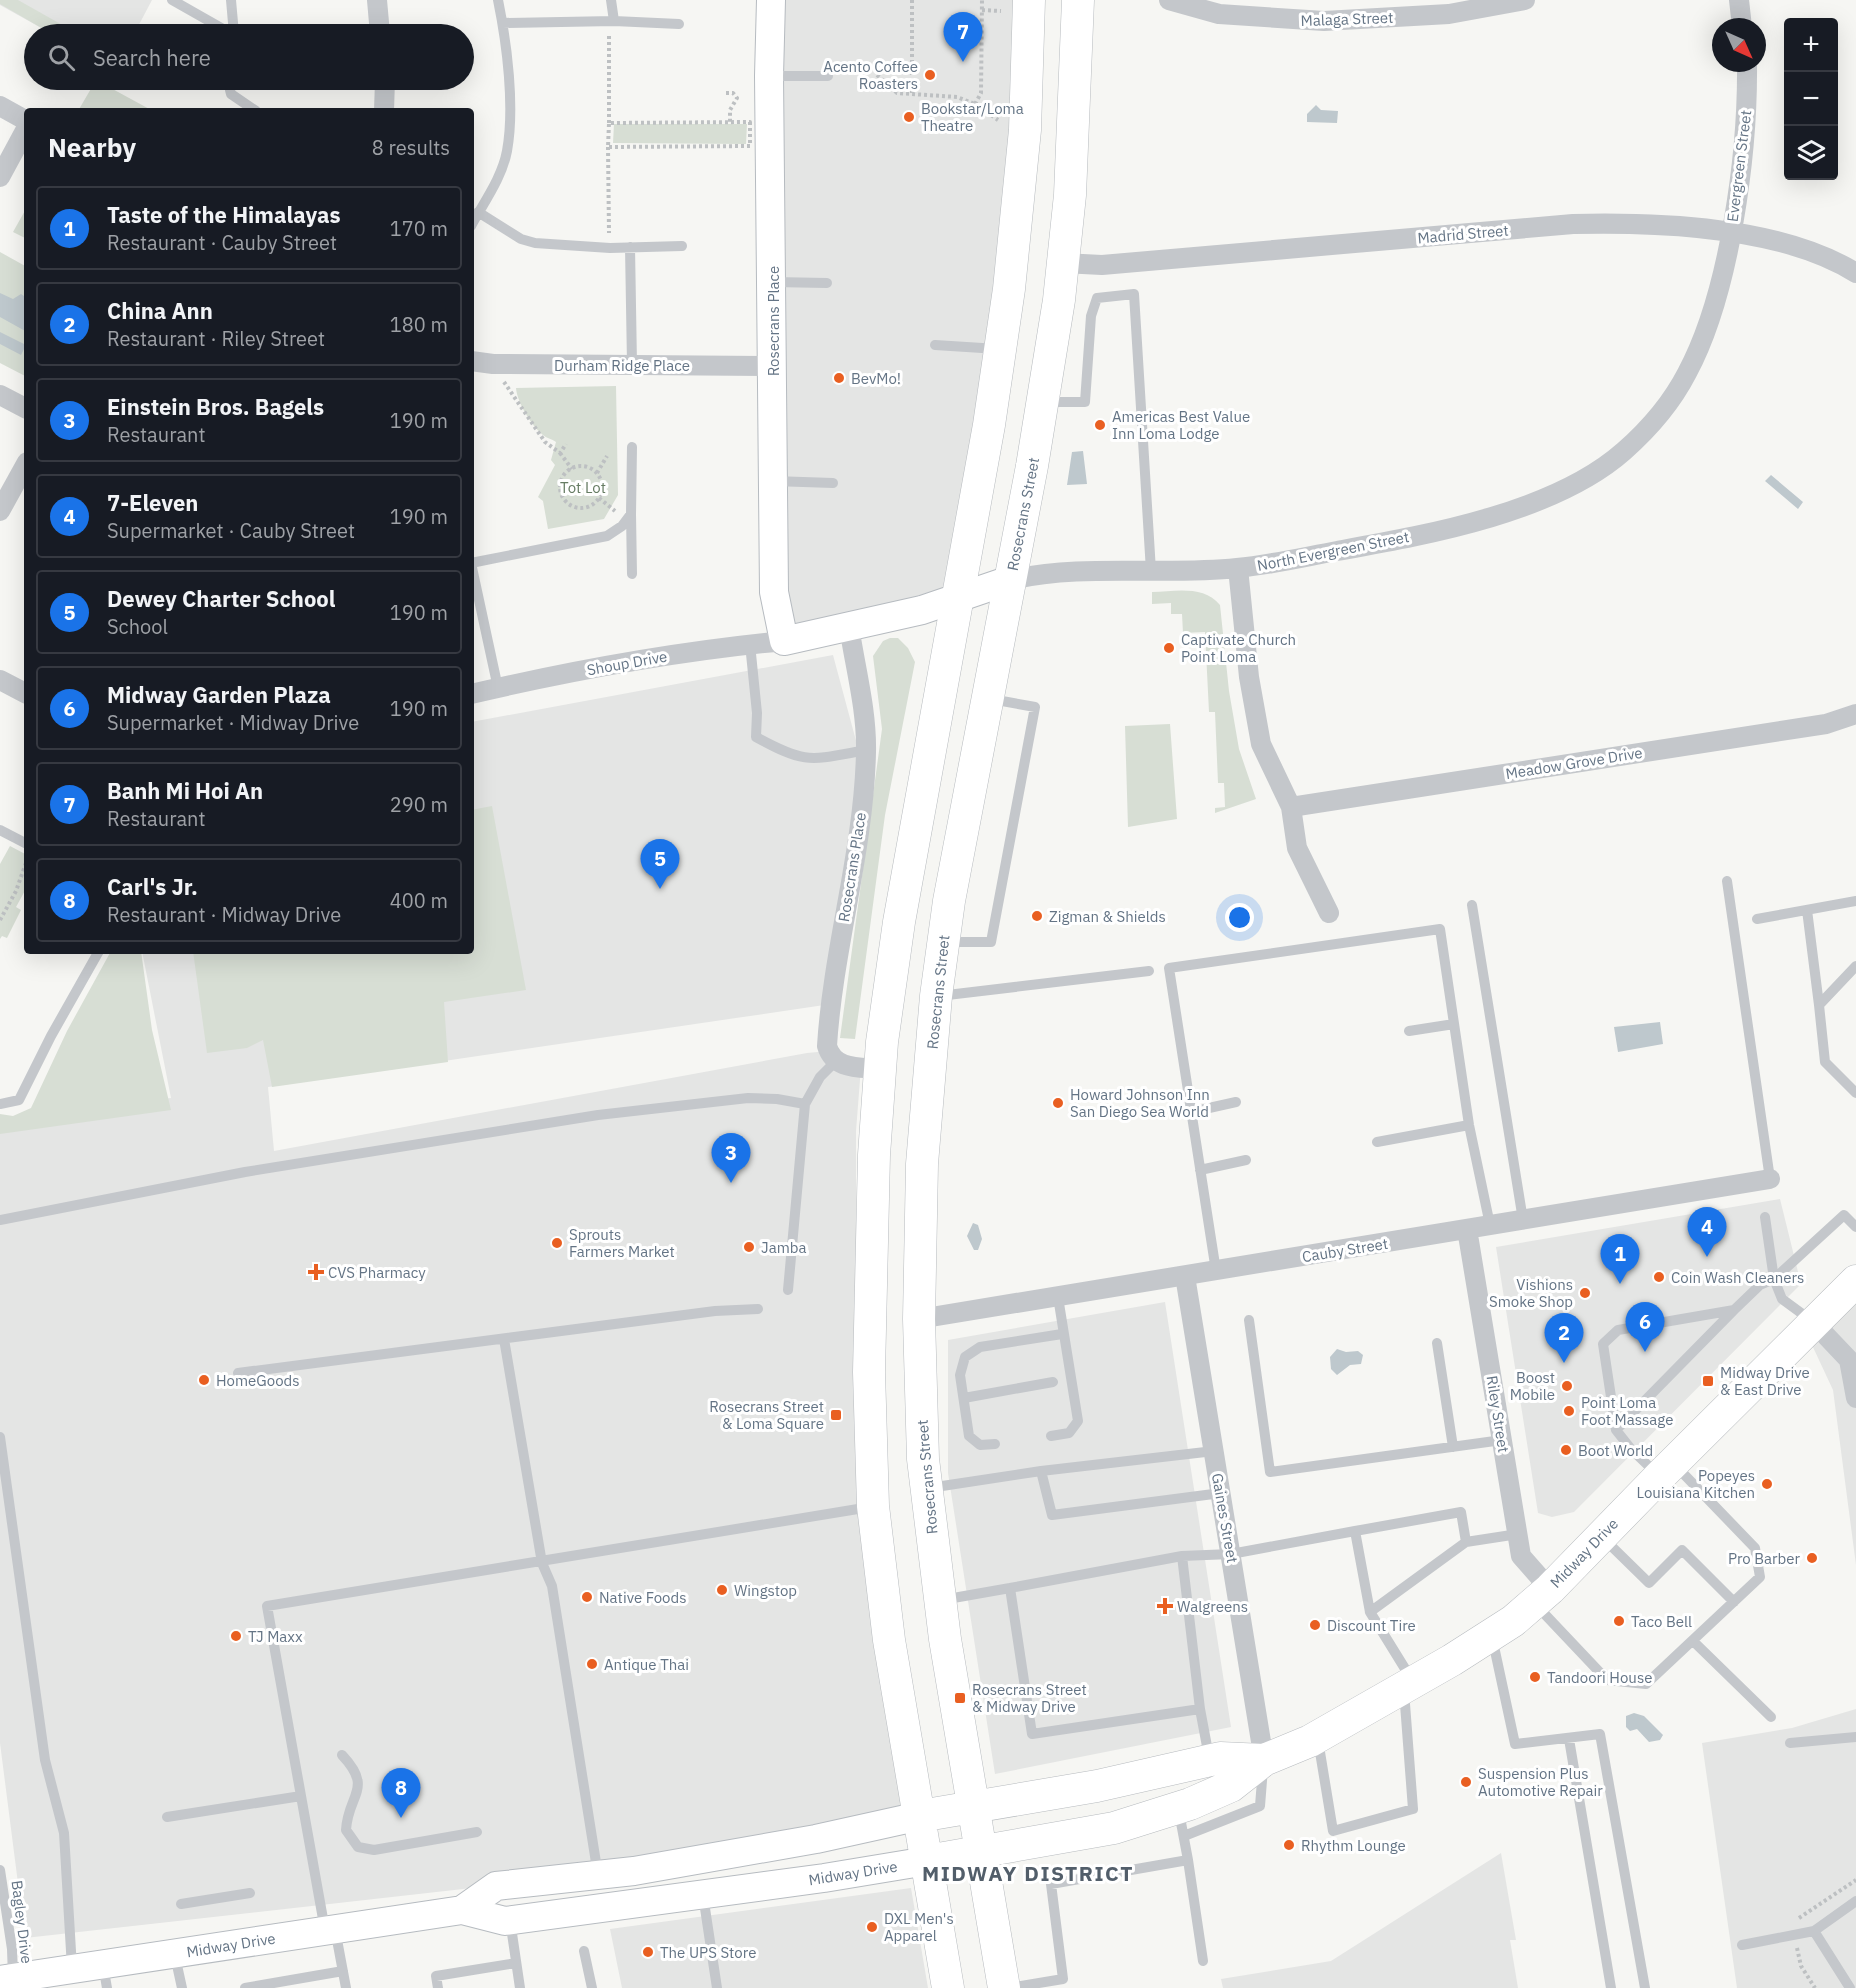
<!DOCTYPE html>
<html lang="en">
<head>
<meta charset="utf-8">
<style>
  body { margin:0; font-family:"IBM Plex Sans",sans-serif; background:#242831; color:#f1f3f6 }
  .controls { position:absolute; right:18px; top:18px; display:grid; overflow:hidden; border-radius:6px; box-shadow:0 6px 24px #0002 }
  .controls button { width:54px; height:54px; display:grid; place-items:center; padding:0; border:0; border-bottom:2px solid #363941; background:#171b24; color:#f1f3f6; font:30px sans-serif }
  .compass { position:absolute; left:1712px; top:18px; width:54px; height:54px; border-radius:50%; background:#171b24; box-shadow:0 6px 24px #0002; rotate:135deg }
  .you { position:absolute; left:1240px; top:918px; width:21px; height:21px; margin:-15px; border:4px solid #fff; border-radius:50%; background:#1a73e8; box-shadow:0 0 0 9px #1a73e833 }
  .badge { display:grid; place-items:center; width:39px; height:39px; border-radius:50%; background:#1a73e8; color:#fff; font-size:20px; font-weight:700 }
  .pin { position:absolute; translate:-50% -50px; filter:drop-shadow(0 2px 3px #0008) }
  .pin::after { content:''; position:absolute; top:32px; width:21px; height:18px; background:inherit; clip-path:polygon(0 0,100% 0,50% 100%) }
  .list { margin:0; padding:0; list-style:none }
  h2 { display:flex; justify-content:space-between; align-items:center; height:78px; margin:0; padding:0 24px; font-size:26px }
  h2 small { font-size:20px; font-weight:400; color:#9ea1a6 }
  .list li { display:grid; grid-template-columns:39px 1fr auto; gap:18px; align-items:center; box-sizing:border-box; height:84px; margin:0 12px 12px; padding:0 12px; border:2px solid #363941; border-radius:6px }
  .list b { display:block; font-size:22px; white-space:nowrap }
  .list p { margin:0; font-size:20px; white-space:nowrap; color:#9ea1a6 }
  .list em { font-size:20px; font-style:normal; color:#9ea1a6 }
  .icon { flex:none; width:33px; height:33px; fill:none; stroke:currentColor; stroke-width:2; stroke-linecap:round; stroke-linejoin:round }
  .map { position:relative; flex:none; width:1856px; height:1988px; overflow:hidden }
  .search { position:absolute; background:#171b24; box-shadow:0 6px 24px #0002; left:24px; top:24px; width:450px; height:66px; display:flex; align-items:center; gap:15px; box-sizing:border-box; padding:0 21px; border-radius:33px; color:#9ea1a6; font-size:22px }
  .panel { position:absolute; background:#171b24; box-shadow:0 6px 24px #0002; left:24px; top:108px; width:450px; height:846px; border-radius:6px }
  .map>svg:first-child { display:block }
  .built { fill:#e4e5e4 }
  .green { fill:#d7ded4 }
  .water { fill:#bec8cd }
  .lines { fill:none; stroke-linecap:round; stroke-linejoin:round }
  .secondary-casing { stroke:#b6bbc0; stroke-width:30 }
  .primary-casing { stroke:#b7bbbf; stroke-width:33 }
  .path { stroke:#bdc0c2; stroke-width:4; stroke-dasharray:3 3; stroke-linecap:butt }
  .lane { stroke:#c4c7cb; stroke-width:10 }
  .street { stroke:#c4c7cb; stroke-width:20 }
  .secondary { stroke:#fff; stroke-width:28 }
  .primary { stroke:#fff; stroke-width:32 }
  .poi-dot { fill:#e95f21; stroke:#fff; stroke-width:2 }
  .labels { text-anchor:middle; dominant-baseline:central; stroke-width:6; stroke-linejoin:round; paint-order:stroke }
  .street-label { font-size:15px; fill:#647485; stroke:#fff }
  .poi-label { font-size:15px; fill:#647485; stroke:#fff; text-anchor:start }
  .park-label { font-size:15px; fill:#667c63; stroke:#fff }
  .district-label { font-size:21px; font-weight:bold; letter-spacing:1.5px; fill:#525e6a; stroke:#fff }
</style>
</head>
<body>
<div class="map">
<svg width="1856" height="1988" viewBox="0 0 1856 1988">
  <rect width="100%" height="100%" fill="#f6f6f3"/>
  <path class="built" d="M 0,0 L 152,0 L 134,34 L 52,34 L 0,5 Z
    M 777,0 L 1024,0 L 1023,99 L 955,598 L 787,637 Z
    M 833,655 L 866,778 L 831,1004 L 268,1087 L 274,1151 L 807,1053 L 828,1051 L 861,1067 L 856,1131 L 856,1355 L 912,1813 L 472,1888 L 25,1938 L 0,1743 L 0,1118 L 171,1098 L 142,951 L 471,951 L 471,722 Z
    M 1780,1199 L 1801,1284 L 1574,1512 L 1552,1517 L 1538,1513 L 1496,1247 Z
    M 1856,1297 L 1856,1565 L 1833,1390 L 1812,1345 Z
    M 1165,1302 L 1231,1727 L 995,1774 L 948,1473 L 948,1340 Z
    M 1856,1709 L 1856,1988 L 1737,1988 L 1702,1743 L 1792,1728 Z
    M 1501,1853 L 1516,1940 L 1510,1940 L 1518,1988 L 1223,1988 L 1221,1979 L 1331,1961 Z
    M 911,1888 L 928,1988 L 622,1988 L 610,1929 Z"/>
  <path class="green" d="M 0,0 L 18,0 L 73,31 L 70,34 L 52,34 L 0,4 Z
    M 96,80 L 153,111 L 78,111 Z
    M 614,124 L 747,124 L 746,144 L 613,143 Z
    M 27,207 L 27,239 L 13,232 Z
    M 0,252 L 27,267 L 27,377 L 0,363 Z
    M 616,386 L 618,495 L 604,519 L 548,529 L 543,501 L 538,497 L 555,465 L 551,460 L 556,442 C 552,439 546,438 543,435 C 531,425 517,402 516,388 Z
    M 1152,592 C 1176,591 1204,585 1220,605 L 1229,691 L 1239,749 L 1256,799 L 1215,813 L 1215,808 L 1225,807 L 1224,783 L 1218,783 L 1215,712 L 1209,712 L 1205,632 L 1183,633 L 1182,614 L 1171,614 L 1171,603 L 1152,604 Z
    M 890,638 L 898,638 L 908,648 L 915,662 L 885,815 L 855,1039 L 840,1038 L 882,729 L 873,656 L 883,641 Z
    M 1170,724 L 1177,819 L 1128,827 L 1125,726 Z
    M 492,806 L 526,990 L 444,1002 L 448,1062 L 272,1087 L 263,1040 L 247,1048 L 207,1053 L 193,951 L 471,951 L 471,810 Z
    M 10,846 L 27,855 L 27,887 L 16,907 L 21,910 L 7,938 L 2,936 L 0,939 L 0,864 Z
    M 111,951 L 141,951 L 152,1030 L 171,1110 L 0,1134 L 0,1114 L 13,1116 L 31,1108 L 67,1031 Z"/>
  <path class="water" d="M 1316,105 L 1321,110 L 1338,111 L 1337,123 L 1307,122 L 1307,114 Z
    M 0,293 L 13,299 L 21,294 L 27,298 L 27,332 L 0,317 Z
    M 0,332 L 26,345 L 21,355 L 0,344 Z
    M 1083,451 L 1087,484 L 1067,485 L 1072,452 Z
    M 1771,475 L 1803,502 L 1798,509 L 1765,481 Z
    M 1660,1022 L 1663,1044 L 1618,1052 L 1614,1027 Z
    M 973,1223 L 978,1225 L 982,1239 L 978,1250 L 974,1250 L 967,1236 Z
    M 1337,1349 L 1346,1352 L 1358,1351 L 1363,1355 L 1361,1364 L 1350,1365 L 1337,1375 L 1331,1369 L 1330,1357 Z
    M 1634,1713 L 1644,1716 L 1663,1735 L 1660,1740 L 1649,1742 L 1637,1729 L 1630,1731 L 1626,1727 L 1626,1716 Z"/>
  <g class="lines">
    <defs>
      <path id="secondary" d="M 771,0 L 769,76 L 774,592 L 784,641 L 922,610 L 1010,580
        M 462,1910 L 496,1886 L 634,1871 L 816,1839 L 920,1816
        M 0,1980 L 462,1910 L 505,1921 L 824,1878 L 927,1861"/>
      <path id="primary" d="M 920,1816 L 1097,1786 L 1220,1758 L 1264,1760
        M 927,1861 L 1114,1828 L 1190,1804 L 1231,1786 L 1264,1760 L 1310,1741 L 1452,1660 L 1513,1621 L 1550,1589 L 1660,1476 L 1856,1281
        M 948,1988 L 889,1640 L 873,1506 L 869,1372 L 874,1155 L 882,1042 L 899,922 L 989,425 L 1009,289 L 1025,130 L 1029,0
        M 1004,1988 L 945,1639 L 923,1459 L 919,1319 L 922,1164 L 936,996 L 949,901 L 1032,466 L 1059,300 L 1070,195 L 1078,0"/>
    </defs>
    <use href="#secondary" class="secondary-casing"/>
    <use href="#primary" class="primary-casing"/>
    <path class="path" d="M 912,0 L 912,94
      M 982,10 L 1001,11
      M 609,36 L 609,123
      M 877,75 L 897,93 L 957,97 L 975,104 L 998,120
      M 726,93 L 733,93 L 737,98 L 730,110 L 730,123
      M 975,104 L 981,93 L 982,0
      M 750,122 L 750,146 L 608,147 L 609,123 Z
      M 608,147 L 609,233
      M 504,382 L 545,442 L 560,453 L 566,444
      M 560,453 L 572,469
      M560 487a21 21 0 1 1 42 0a21 21 0 1 1-42 0Z
      M 597,473 L 607,456
      M 599,498 L 615,511
      M 0,920 L 16,891 L 27,860
      M 1799,1918 L 1856,1880
      M 1797,1948 L 1801,1966 L 1815,1988"/>
    <path class="lane" d="M 172,0 L 232,34
      M 231,0 L 234,34
      M 611,0 L 614,21
      M 503,23 L 614,21 L 679,24
      M 771,76 L 828,76
      M 234,80 L 230,90 L 231,94 L 256,111
      M 478,212 L 521,239 L 535,243 L 610,248 L 682,246
      M 471,226 C 484,202 502,178 507,151 C 515,107 507,44 498,0
      M 630,247 L 632,364
      M 773,282 L 827,283
      M 935,345 L 998,349
      M 1046,402 L 1085,402 L 1091,316 L 1097,298 L 1134,294 L 1151,571
      M 773,481 L 833,483
      M 631,514 L 632,574
      M 471,563 L 607,536 L 622,526 L 631,514 L 632,447
      M 471,563 L 498,688
      M 750,644 L 757,713 L 756,737 C 807,765 810,760 867,750
      M 0,830 L 27,844
      M 1727,881 L 1770,1179
      M 1472,905 L 1523,1220
      M 1807,910 L 1819,1005 L 1856,966
      M 1757,919 L 1856,901
      M 946,942 L 991,942 L 1035,707 L 991,699
      M 939,996 L 1149,971
      M 1819,1005 L 1825,1062 L 1856,1093
      M 1409,1031 L 1454,1024
      M 0,1104 L 19,1100 L 51,1036 L 99,951
      M 1191,1112 L 1236,1102
      M 1377,1142 L 1469,1125
      M 1200,1170 L 1246,1160
      M 1765,1217 L 1774,1279 L 1782,1299 L 1812,1321
      M 0,1220 L 245,1172 L 598,1115 L 748,1098 L 777,1099 L 805,1104
      M 1216,1271 L 1169,968 L 1440,929 L 1469,1125 L 1490,1225
      M 788,1290 L 805,1104 L 820,1077 L 836,1061
      M 1249,1320 L 1270,1472 L 1502,1440
      M 504,1339 L 542,1563 L 552,1586 L 598,1875
      M 1437,1343 L 1453,1447
      M 238,1373 L 715,1311 L 758,1309
      M 964,1398 L 1053,1382
      M 1616,1430 L 1734,1310
      M 1051,1436 L 1069,1433 L 1078,1421 L 1058,1297
      M 0,1437 L 45,1760 L 64,1833 L 72,1968
      M 995,1444 L 980,1445 L 969,1436 L 960,1375 L 965,1357 L 980,1347 L 1062,1334
      M 1214,1451 L 1041,1471 L 1052,1515 L 1221,1493
      M 1657,1474 L 1631,1449 L 1616,1430 L 1603,1344 L 1618,1330 L 1734,1310 L 1760,1285 L 1774,1279 L 1844,1215 L 1856,1227
      M 929,1488 L 1041,1471
      M 1602,1537 L 1649,1583 L 1682,1550 L 1734,1602
      M 1182,1556 L 1200,1709
      M 1010,1588 L 1182,1556 L 1231,1554 L 1355,1531
      M 942,1600 L 1010,1588 L 1032,1734 L 1200,1709 L 1209,1757
      M 1537,1606 L 1607,1680 L 1646,1684 L 1760,1577 L 1755,1548 L 1675,1465
      M 1370,1612 L 1355,1531 L 1461,1512 L 1466,1542
      M 1492,1637 L 1515,1744 L 1600,1734 L 1645,1988
      M 1693,1641 L 1771,1717
      M 1412,1680 L 1370,1612 L 1466,1542 L 1518,1534
      M 1569,1739 L 1611,1988
      M 1318,1740 L 1333,1831 L 1413,1809 L 1404,1691
      M 1790,1743 L 1856,1737
      M 342,1755 C 374,1789 348,1794 346,1830 L 358,1847 L 374,1850 L 477,1832
      M 167,1817 L 301,1796
      M 1184,1836 L 1260,1806 L 1263,1768
      M 1188,1860 L 1203,1961
      M 0,1870 L 12,1949 L 13,1977
      M 703,1895 L 717,1988
      M 181,1904 L 250,1893
      M 510,1920 L 520,1988
      M 335,1929 L 346,1988
      M 325,1930 L 267,1606 L 870,1507
      M 1814,1931 L 1850,1988
      M 1742,1945 L 1814,1931 L 1856,1901
      M 584,1951 L 592,1988
      M 175,1956 L 182,1988
      M 103,1965 L 107,1988
      M 245,1988 L 343,1971
      M 438,1988 L 436,1976 L 516,1963
      M 1009,1988 L 1063,1979 L 1051,1884 L 1188,1860 L 1179,1812"/>
    <path class="street" d="M 377,0 L 380,34
      M 1169,0 L 1219,14 L 1324,21 L 1449,14 L 1525,0
      M 1739,0 L 1742,27
      M 0,106 L 27,121
      M 384,111 L 385,80
      M 0,177 L 27,127
      M 1063,263 L 1102,265 L 1573,224 C 1659,222 1781,226 1856,273
      M 471,361 L 493,364 L 773,366
      M 0,395 L 27,409
      M 0,511 L 27,462
      M 1238,568 L 1249,677 L 1261,744 L 1291,807 L 1297,848 L 1329,913
      M 1010,580 C 1084,563 1162,576 1237,568 C 1270,565 1304,557 1337,551 C 1426,535 1554,513 1624,451 C 1649,429 1672,402 1687,373 C 1730,293 1748,153 1747,63
      M 849,626 C 855,667 867,710 866,752 C 864,851 833,948 827,1046 C 834,1070 859,1067 879,1069
      M 0,680 L 27,694
      M 471,694 C 574,670 679,651 784,641
      M 1291,807 L 1826,724 L 1856,714
      M 1467,1229 L 1521,1556 L 1550,1589
      M 1185,1276 L 1264,1760
      M 919,1319 L 1770,1179
      M 1814,1323 L 1849,1360 L 1856,1398"/>
    <use href="#secondary" class="secondary"/>
    <use href="#primary" class="primary"/>
  </g>
  <g class="poi-dot">
    <circle cx="930" cy="75" r="6"/>
    <circle cx="909" cy="117" r="6"/>
    <circle cx="839" cy="378" r="6"/>
    <circle cx="1100" cy="425" r="6"/>
    <circle cx="1169" cy="648" r="6"/>
    <circle cx="1037" cy="916" r="6"/>
    <circle cx="1058" cy="1103" r="6"/>
    <circle cx="557" cy="1243" r="6"/>
    <circle cx="749" cy="1247" r="6"/>
    <path d="M313 1263h6v6h6v6h-6v6h-6v-6h-6v-6h6z"/>
    <circle cx="1659" cy="1277" r="6"/>
    <circle cx="1585" cy="1293" r="6"/>
    <circle cx="204" cy="1380" r="6"/>
    <rect x="1702" y="1375" width="12" height="12" rx="3"/>
    <circle cx="1567" cy="1386" r="6"/>
    <circle cx="1569" cy="1411" r="6"/>
    <rect x="830" y="1409" width="12" height="12" rx="3"/>
    <circle cx="1566" cy="1450" r="6"/>
    <circle cx="1767" cy="1484" r="6"/>
    <circle cx="1812" cy="1558" r="6"/>
    <circle cx="722" cy="1590" r="6"/>
    <circle cx="587" cy="1597" r="6"/>
    <path d="M1162 1597h6v6h6v6h-6v6h-6v-6h-6v-6h6z"/>
    <circle cx="1619" cy="1621" r="6"/>
    <circle cx="1315" cy="1625" r="6"/>
    <circle cx="236" cy="1636" r="6"/>
    <circle cx="592" cy="1664" r="6"/>
    <circle cx="1535" cy="1677" r="6"/>
    <rect x="954" y="1692" width="12" height="12" rx="3"/>
    <circle cx="1466" cy="1782" r="6"/>
    <circle cx="1289" cy="1845" r="6"/>
    <circle cx="872" cy="1927" r="6"/>
    <circle cx="648" cy="1952" r="6"/>
  </g>
  <g class="labels">
    <g class="street-label">
      <text transform="translate(1347 19) rotate(-2)">Malaga Street</text>
      <text transform="translate(1739 166) rotate(-83)">Evergreen Street</text>
      <text transform="translate(1463 234) rotate(-5)">Madrid Street</text>
      <text transform="translate(773 321) rotate(-90)">Rosecrans Place</text>
      <text x="622" y="365">Durham Ridge Place</text>
      <text transform="translate(1023 514) rotate(-79)">Rosecrans Street</text>
      <text transform="translate(1333 551) rotate(-11)">North Evergreen Street</text>
      <text transform="translate(627 663) rotate(-10)">Shoup Drive</text>
      <text transform="translate(1574 763) rotate(-9)">Meadow Grove Drive</text>
      <text transform="translate(852 867) rotate(-81)">Rosecrans Place</text>
      <text transform="translate(938 992) rotate(-84)">Rosecrans Street</text>
      <text transform="translate(1345 1250) rotate(-9)">Cauby Street</text>
      <text transform="translate(1498 1414) rotate(81)">Riley Street</text>
      <text transform="translate(927 1477) rotate(-95)">Rosecrans Street</text>
      <text transform="translate(1225 1518) rotate(80)">Gaines Street</text>
      <text transform="translate(1584 1553) rotate(-46)">Midway Drive</text>
      <text transform="translate(853 1873) rotate(-9)">Midway Drive</text>
      <text transform="translate(22 1922) rotate(83)">Bagley Drive</text>
      <text transform="translate(231 1945) rotate(-9)">Midway Drive</text>
    </g>
    <g class="poi-label">
      <text x="918" y="66" text-anchor="end">Acento Coffee<tspan x="918" dy="17">Roasters</tspan></text>
      <text x="921" y="108">Bookstar/Loma<tspan x="921" dy="17">Theatre</tspan></text>
      <text x="851" y="378">BevMo!</text>
      <text x="1112" y="416">Americas Best Value<tspan x="1112" dy="17">Inn Loma Lodge</tspan></text>
      <text x="1181" y="639">Captivate Church<tspan x="1181" dy="17">Point Loma</tspan></text>
      <text x="1049" y="916">Zigman &amp; Shields</text>
      <text x="1070" y="1094">Howard Johnson Inn<tspan x="1070" dy="17">San Diego Sea World</tspan></text>
      <text x="569" y="1234">Sprouts<tspan x="569" dy="17">Farmers Market</tspan></text>
      <text x="761" y="1247">Jamba</text>
      <text x="328" y="1272">CVS Pharmacy</text>
      <text x="1671" y="1277">Coin Wash Cleaners</text>
      <text x="1573" y="1284" text-anchor="end">Vishions<tspan x="1573" dy="17">Smoke Shop</tspan></text>
      <text x="1720" y="1372">Midway Drive<tspan x="1720" dy="17">&amp; East Drive</tspan></text>
      <text x="1555" y="1377" text-anchor="end">Boost<tspan x="1555" dy="17">Mobile</tspan></text>
      <text x="216" y="1380">HomeGoods</text>
      <text x="1581" y="1402">Point Loma<tspan x="1581" dy="17">Foot Massage</tspan></text>
      <text x="824" y="1406" text-anchor="end">Rosecrans Street<tspan x="824" dy="17">&amp; Loma Square</tspan></text>
      <text x="1578" y="1450">Boot World</text>
      <text x="1755" y="1475" text-anchor="end">Popeyes<tspan x="1755" dy="17">Louisiana Kitchen</tspan></text>
      <text x="1800" y="1558" text-anchor="end">Pro Barber</text>
      <text x="734" y="1590">Wingstop</text>
      <text x="599" y="1597">Native Foods</text>
      <text x="1177" y="1606">Walgreens</text>
      <text x="1631" y="1621">Taco Bell</text>
      <text x="1327" y="1625">Discount Tire</text>
      <text x="248" y="1636">TJ Maxx</text>
      <text x="604" y="1664">Antique Thai</text>
      <text x="1547" y="1677">Tandoori House</text>
      <text x="972" y="1689">Rosecrans Street<tspan x="972" dy="17">&amp; Midway Drive</tspan></text>
      <text x="1478" y="1773">Suspension Plus<tspan x="1478" dy="17">Automotive Repair</tspan></text>
      <text x="1301" y="1845">Rhythm Lounge</text>
      <text x="884" y="1918">DXL Men's<tspan x="884" dy="17">Apparel</tspan></text>
      <text x="660" y="1952">The UPS Store</text>
    </g>
    <g class="park-label">
      <text x="583" y="487">Tot Lot</text>
    </g>
    <g class="district-label">
      <text x="1028" y="1873">MIDWAY DISTRICT</text>
    </g>
  </g>
</svg>
<div class="controls">
<button>+</button>
<button>−</button>
<button><svg class="icon" aria-label="layers" viewBox="0 0 24 24"><path d="M12 4l9 5-9 5-9-5zM3 14l9 5 9-5"/></svg></button>
</div>
<svg class="compass" viewBox="-18 -18 36 36"><path d="M0-13l5 13h-10z" fill="#e53935"/><path d="M0 13l5-13h-10z" fill="#9ea1a6"/></svg>
<div class="you"></div>
<div class="pin badge" style="left:1620px;top:1284px">1</div>
<div class="pin badge" style="left:1564px;top:1363px">2</div>
<div class="pin badge" style="left:731px;top:1183px">3</div>
<div class="pin badge" style="left:1707px;top:1257px">4</div>
<div class="pin badge" style="left:660px;top:889px">5</div>
<div class="pin badge" style="left:1645px;top:1352px">6</div>
<div class="pin badge" style="left:963px;top:62px">7</div>
<div class="pin badge" style="left:401px;top:1818px">8</div>
<div class="search"><svg class="icon" aria-label="search" viewBox="0 0 24 24"><circle cx="10" cy="10" r="6"/><path d="M15 15l6 6"/></svg>Search here</div>
<section class="panel">
<h2>Nearby<small>8 results</small></h2>
<ul class="list">
<li><span class="badge">1</span><div><b>Taste of the Himalayas</b><p>Restaurant · Cauby Street</p></div><em>170 m</em></li>
<li><span class="badge">2</span><div><b>China Ann</b><p>Restaurant · Riley Street</p></div><em>180 m</em></li>
<li><span class="badge">3</span><div><b>Einstein Bros. Bagels</b><p>Restaurant</p></div><em>190 m</em></li>
<li><span class="badge">4</span><div><b>7-Eleven</b><p>Supermarket · Cauby Street</p></div><em>190 m</em></li>
<li><span class="badge">5</span><div><b>Dewey Charter School</b><p>School</p></div><em>190 m</em></li>
<li><span class="badge">6</span><div><b>Midway Garden Plaza</b><p>Supermarket · Midway Drive</p></div><em>190 m</em></li>
<li><span class="badge">7</span><div><b>Banh Mi Hoi An</b><p>Restaurant</p></div><em>290 m</em></li>
<li><span class="badge">8</span><div><b>Carl's Jr.</b><p>Restaurant · Midway Drive</p></div><em>400 m</em></li>
</ul>
</section>
</div>
</body>
</html>
